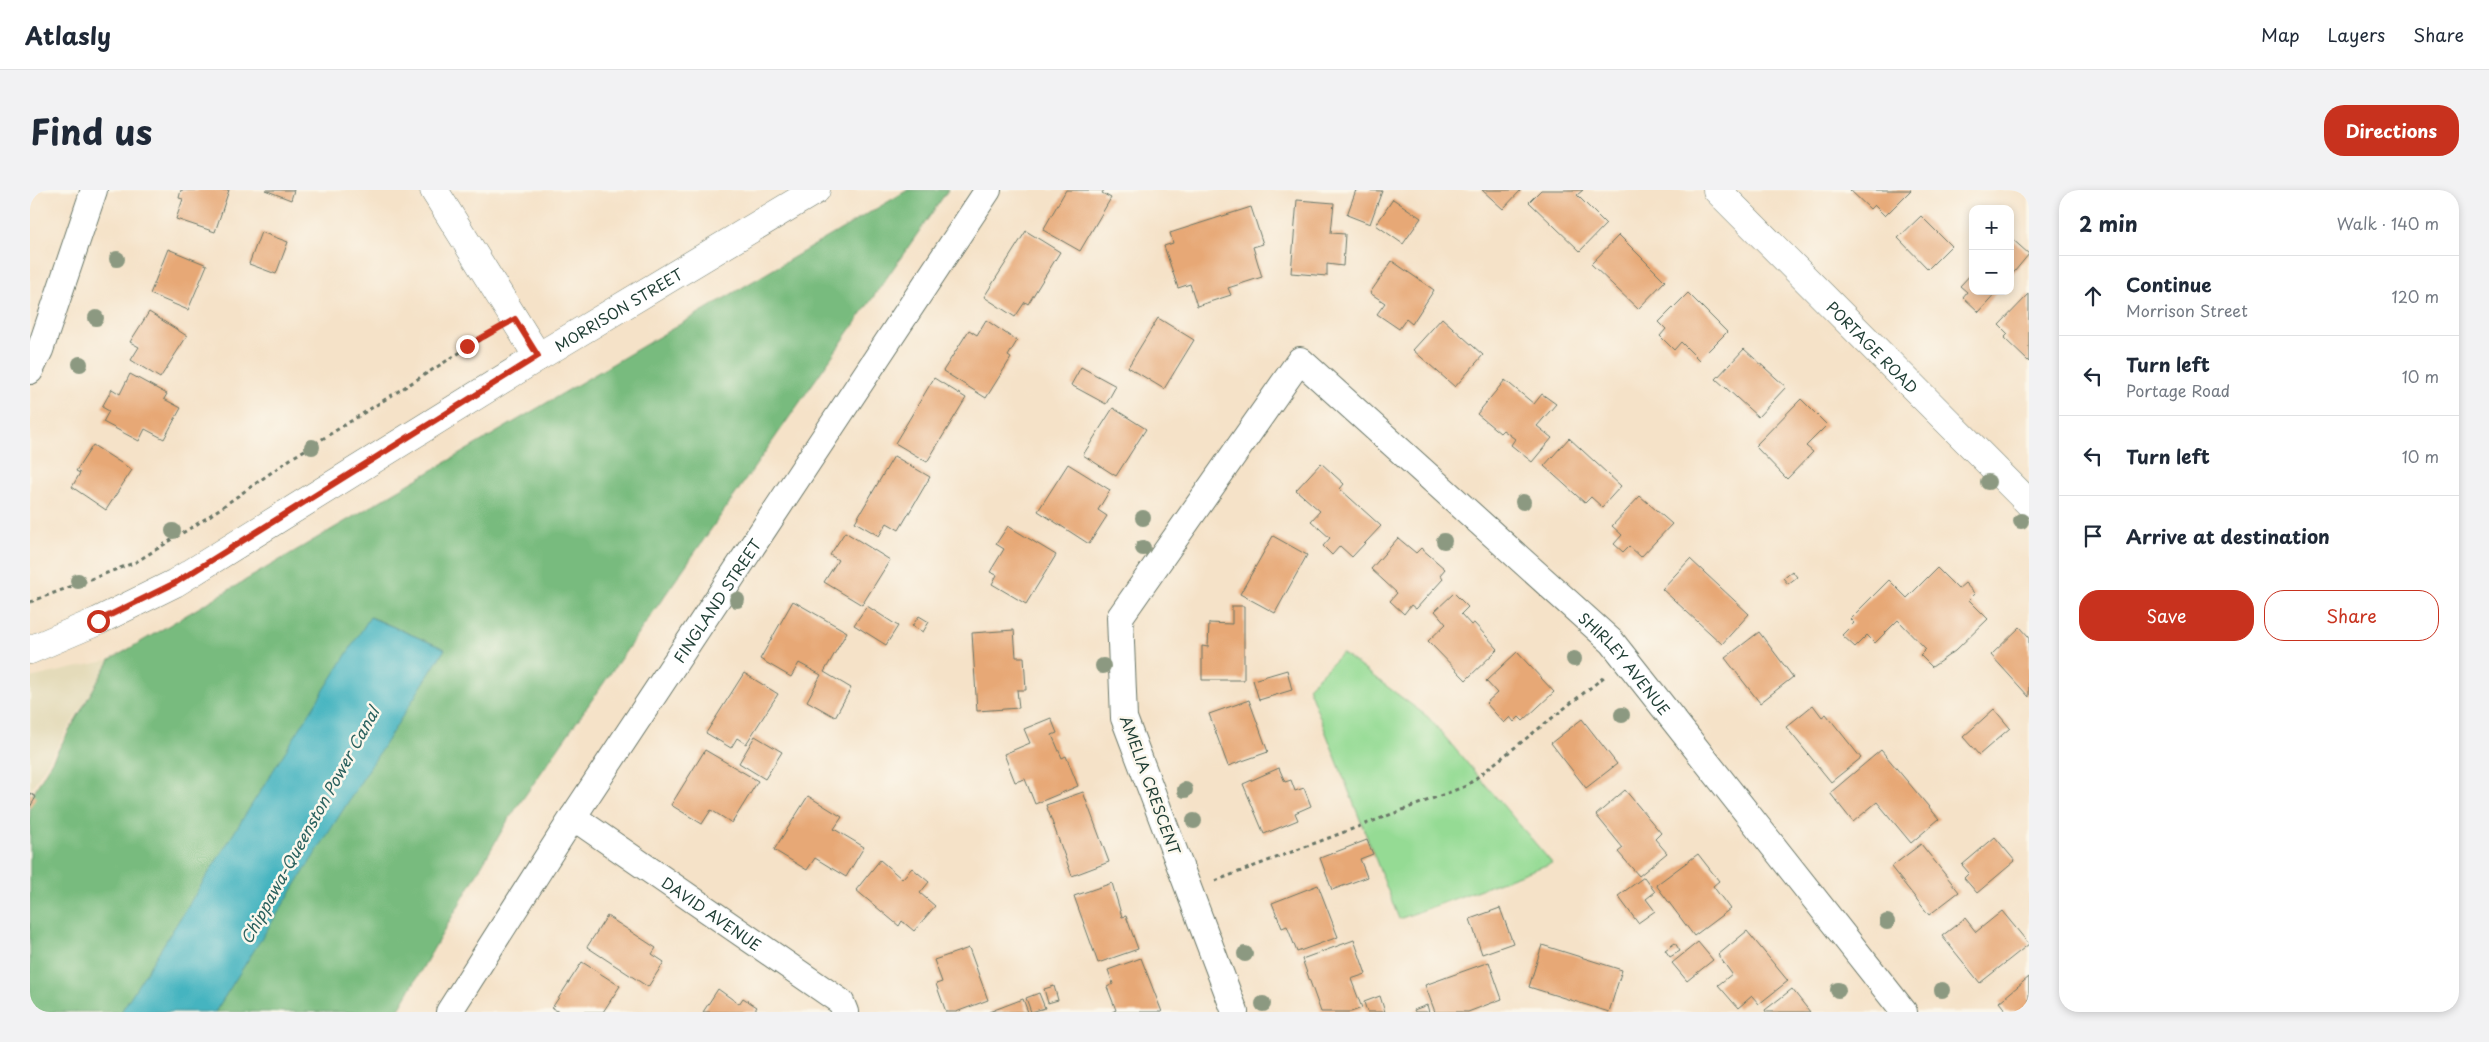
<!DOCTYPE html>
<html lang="en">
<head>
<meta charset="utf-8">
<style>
  body { margin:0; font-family:"Playpen Sans",sans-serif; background:#f2f2f3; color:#1f2937 }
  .controls { position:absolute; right:15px; top:15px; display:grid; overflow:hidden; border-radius:10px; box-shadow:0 2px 8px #0003 }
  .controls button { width:45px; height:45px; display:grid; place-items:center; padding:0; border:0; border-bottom:1px solid #e0e1e3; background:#fff; color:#1f2937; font:25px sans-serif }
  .stop { position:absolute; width:15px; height:15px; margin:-11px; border:4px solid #c8321e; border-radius:50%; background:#fff }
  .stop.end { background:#c8321e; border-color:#fff; box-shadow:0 1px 5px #0008 }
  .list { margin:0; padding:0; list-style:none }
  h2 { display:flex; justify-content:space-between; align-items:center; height:65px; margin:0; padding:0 20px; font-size:21px }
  h2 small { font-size:16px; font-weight:400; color:#747a83 }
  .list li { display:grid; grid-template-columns:32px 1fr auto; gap:15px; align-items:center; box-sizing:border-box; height:80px; padding:0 20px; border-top:1px solid #e0e1e3 }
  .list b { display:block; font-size:19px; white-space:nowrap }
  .list p { margin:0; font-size:16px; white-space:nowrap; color:#747a83 }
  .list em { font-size:16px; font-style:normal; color:#747a83 }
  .actions { display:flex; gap:10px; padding:15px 20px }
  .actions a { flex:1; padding:11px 0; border:1px solid #c8321e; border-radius:20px; text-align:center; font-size:18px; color:#c8321e }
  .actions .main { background:#c8321e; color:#fff }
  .icon { flex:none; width:28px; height:28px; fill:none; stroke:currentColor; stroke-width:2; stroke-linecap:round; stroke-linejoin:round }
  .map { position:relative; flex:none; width:1999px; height:822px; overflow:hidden; border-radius:20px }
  header { display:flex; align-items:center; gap:30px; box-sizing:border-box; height:70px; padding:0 25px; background:#fff; border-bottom:1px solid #e0e1e3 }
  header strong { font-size:24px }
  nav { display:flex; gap:28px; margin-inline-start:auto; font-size:18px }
  .intro { display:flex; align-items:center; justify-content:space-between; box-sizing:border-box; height:120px; padding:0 30px }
  h1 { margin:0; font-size:35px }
  .button { padding:12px 22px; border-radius:20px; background:#c8321e; color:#fff; font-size:18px; font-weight:700 }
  main { display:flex; gap:30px; padding:0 30px }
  aside { flex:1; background:#fff; border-radius:20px; box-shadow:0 2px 8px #0003 }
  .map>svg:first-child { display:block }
  .built { fill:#e4dbba }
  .green { fill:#95db94; stroke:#5a8c64 }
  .forest { fill:#78bb7e; stroke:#4c7c59 }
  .water { fill:#45b4c0; stroke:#32787a }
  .building { fill:#e7a876 }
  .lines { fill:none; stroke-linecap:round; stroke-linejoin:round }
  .minor-casing { stroke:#6a7768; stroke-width:28 }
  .tertiary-casing { stroke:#6a7768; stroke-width:29 }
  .path { stroke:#6a7768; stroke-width:3; stroke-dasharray:4 4; stroke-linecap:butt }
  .minor { stroke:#fff; stroke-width:26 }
  .tertiary { stroke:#fff; stroke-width:28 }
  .tree { fill:#8c9981 }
  .route { stroke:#c8321e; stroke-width:6 }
  .labels { text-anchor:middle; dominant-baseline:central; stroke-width:5; stroke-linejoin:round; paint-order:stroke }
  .street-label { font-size:15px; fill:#1f3d34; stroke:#fbf7ec }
  .water-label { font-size:16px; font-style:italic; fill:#2a615e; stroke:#fbf7ec }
</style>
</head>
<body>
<header>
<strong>Atlasly</strong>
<nav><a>Map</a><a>Layers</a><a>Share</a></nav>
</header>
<div class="intro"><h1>Find us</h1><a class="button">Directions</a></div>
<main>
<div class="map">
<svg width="1999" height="822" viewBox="0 0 1999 822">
  <rect width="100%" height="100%" fill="#fbf7ec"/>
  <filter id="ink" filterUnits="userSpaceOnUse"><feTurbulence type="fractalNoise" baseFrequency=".02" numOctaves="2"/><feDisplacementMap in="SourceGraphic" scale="10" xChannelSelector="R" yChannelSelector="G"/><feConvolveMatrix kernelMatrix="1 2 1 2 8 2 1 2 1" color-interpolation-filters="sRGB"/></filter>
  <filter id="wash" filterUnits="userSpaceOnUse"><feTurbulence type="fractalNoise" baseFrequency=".0096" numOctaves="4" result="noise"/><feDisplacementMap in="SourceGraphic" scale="20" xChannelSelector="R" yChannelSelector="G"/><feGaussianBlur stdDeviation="1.12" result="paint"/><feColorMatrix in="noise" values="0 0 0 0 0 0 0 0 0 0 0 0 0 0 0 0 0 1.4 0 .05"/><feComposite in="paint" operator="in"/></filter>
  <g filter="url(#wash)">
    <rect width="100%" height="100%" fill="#f5e2c8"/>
    <path class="built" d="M 80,470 L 0,601 L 0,488 Z"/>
    <path class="green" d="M 1312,463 L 1398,527 L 1522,673 L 1369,729 L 1278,497 Z"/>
    <path class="forest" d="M 878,0 L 918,0 L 478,630 L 367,822 L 185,822 L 338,577 L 415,459 L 341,427 L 94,822 L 0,822 L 0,609 L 80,470 Z"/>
    <path class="water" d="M 340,427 L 415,459 L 185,822 L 91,822 Z"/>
    <g id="blocks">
      <path class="building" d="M 151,0 L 199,0 L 185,42 L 146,29 L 153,9 L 149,8 Z
        M 235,0 L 264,0 L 261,10 Z
        M 1036,0 L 1074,0 L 1072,3 L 1081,8 L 1050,61 L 1013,40 Z
        M 1326,0 L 1352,1 L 1340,34 L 1317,25 Z
        M 1452,0 L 1491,0 L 1473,19 Z
        M 1511,0 L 1553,0 L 1547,5 L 1576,34 L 1550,61 L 1499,12 Z
        M 1820,0 L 1881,0 L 1855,26 L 1844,15 L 1840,19 Z
        M 1363,9 L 1391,28 L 1373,54 L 1346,35 Z
        M 1267,10 L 1304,13 L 1301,43 L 1315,44 L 1313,76 L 1297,74 L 1297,86 L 1261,83 Z
        M 1221,17 L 1233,54 L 1223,57 L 1232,87 L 1198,98 L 1201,105 L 1167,116 L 1160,94 L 1148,98 L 1134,56 L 1143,53 L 1140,43 Z
        M 1891,26 L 1921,56 L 1898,79 L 1868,48 Z
        M 996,41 L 1030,62 L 998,114 L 995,112 L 985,127 L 954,107 Z
        M 231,42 L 258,52 L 246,84 L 219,74 Z
        M 1589,45 L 1635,91 L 1608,119 L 1561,74 Z
        M 1980,47 L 1999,64 L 1980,87 Z
        M 138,59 L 177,75 L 158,120 L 120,104 Z
        M 1362,71 L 1404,100 L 1382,134 L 1376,129 L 1369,139 L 1347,124 L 1355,113 L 1340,103 Z
        M 1943,82 L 1943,101 L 1968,101 L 1949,122 L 1933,107 L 1937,102 L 1930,96 Z
        M 1658,103 L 1697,142 L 1669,170 L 1651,152 L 1644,160 L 1630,146 L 1636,139 L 1629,132 Z
        M 1999,104 L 1999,172 L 1974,148 L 1978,144 L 1969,135 Z
        M 119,122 L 157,146 L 130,188 L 101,170 L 109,157 L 100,152 Z
        M 1128,128 L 1164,150 L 1134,199 L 1098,177 Z
        M 1412,128 L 1453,165 L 1425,197 L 1383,160 Z
        M 956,130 L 987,151 L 978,166 L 981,168 L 956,208 L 913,181 L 939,140 L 947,145 Z
        M 1714,159 L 1756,197 L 1728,227 L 1686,189 Z
        M 1051,177 L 1086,196 L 1076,214 L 1041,195 Z
        M 100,184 L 137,204 L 134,209 L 151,218 L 134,249 L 115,239 L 109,251 L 73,232 L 79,221 L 72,217 L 82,199 L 90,204 Z
        M 904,188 L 936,208 L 897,272 L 865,253 Z
        M 1475,190 L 1504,214 L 1512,204 L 1526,214 L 1507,236 L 1522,248 L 1502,272 L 1481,255 L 1485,249 L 1473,240 L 1470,243 L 1447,224 Z
        M 1771,209 L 1797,235 L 1776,256 L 1783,262 L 1757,289 L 1725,256 Z
        M 1083,218 L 1116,239 L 1086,286 L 1053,265 Z
        M 1539,248 L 1591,296 L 1572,317 L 1561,307 L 1555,313 L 1514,276 Z
        M 63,255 L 102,280 L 76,320 L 42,297 L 50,283 L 46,281 Z
        M 864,266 L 900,287 L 869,340 L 857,333 L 849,346 L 825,332 Z
        M 1291,273 L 1314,294 L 1310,299 L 1351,336 L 1322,367 L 1310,356 L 1302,365 L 1293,356 L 1300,348 L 1281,331 L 1290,321 L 1266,300 Z
        M 1038,274 L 1080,300 L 1068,320 L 1077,326 L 1059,354 L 1008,321 Z
        M 1610,306 L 1642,334 L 1611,367 L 1599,356 L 1593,362 L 1584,354 L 1592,345 L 1582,336 Z
        M 978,336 L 1026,365 L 996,414 L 962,394 L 967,385 L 960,382 L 974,359 L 966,354 Z
        M 815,342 L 860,370 L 832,415 L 794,392 L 808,370 L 800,365 Z
        M 1243,346 L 1277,365 L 1245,423 L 1210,404 Z
        M 1368,348 L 1386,363 L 1391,358 L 1415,379 L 1410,385 L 1413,389 L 1386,419 L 1381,415 L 1374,424 L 1360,411 L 1367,403 L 1341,379 Z
        M 1660,369 L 1719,424 L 1692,454 L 1632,399 Z
        M 1907,378 L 1928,399 L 1935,393 L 1945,404 L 1939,410 L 1958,429 L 1925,461 L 1902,477 L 1890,465 L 1896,459 L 1868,430 L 1845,453 L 1837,445 L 1825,457 L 1812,445 L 1824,433 L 1820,429 L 1859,390 L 1877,408 Z
        M 1762,381 L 1767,387 L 1758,394 L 1753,388 Z
        M 1424,403 L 1438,417 L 1431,424 L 1441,435 L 1444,433 L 1468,459 L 1436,490 L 1398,451 L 1416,434 L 1405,421 Z
        M 763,411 L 817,442 L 794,482 L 821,498 L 805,527 L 777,511 L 791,485 L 769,473 L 761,487 L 730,469 Z
        M 837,416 L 868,436 L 856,455 L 824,435 Z
        M 1202,416 L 1214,416 L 1214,490 L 1172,490 L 1172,456 L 1178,457 L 1179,433 L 1202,434 Z
        M 889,426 L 899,432 L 893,442 L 882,436 Z
        M 1990,437 L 1999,447 L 1999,507 L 1961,465 Z
        M 984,440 L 986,467 L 994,467 L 996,500 L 987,500 L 989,518 L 947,521 L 942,443 Z
        M 1729,442 L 1763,487 L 1730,513 L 1695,468 Z
        M 1487,462 L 1524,502 L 1493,531 L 1489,527 L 1484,532 L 1480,527 L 1474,533 L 1456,513 L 1467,503 L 1456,491 Z
        M 1257,480 L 1262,500 L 1229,510 L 1223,490 Z
        M 714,483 L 748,504 L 716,554 L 707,548 L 701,558 L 676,543 Z
        M 1219,510 L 1238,562 L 1198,576 L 1179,524 Z
        M 1783,515 L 1792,527 L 1796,524 L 1831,568 L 1801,592 L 1756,537 Z
        M 1964,519 L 1980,538 L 1949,565 L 1933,547 Z
        M 1021,528 L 1027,543 L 1022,545 L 1032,568 L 1036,566 L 1048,596 L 1005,614 L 995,589 L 985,592 L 974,564 L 1000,553 L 994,539 Z
        M 1552,529 L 1587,574 L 1556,598 L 1521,553 Z
        M 725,546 L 752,562 L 735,589 L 709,573 Z
        M 675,560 L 728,591 L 702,633 L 681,620 L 672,634 L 641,615 Z
        M 1851,560 L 1909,629 L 1881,653 L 1847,612 L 1823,632 L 1800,603 Z
        M 1249,578 L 1255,592 L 1261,590 L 1265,601 L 1274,598 L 1281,616 L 1265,623 L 1268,630 L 1234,644 L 1213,594 Z
        M 1595,600 L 1631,643 L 1625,649 L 1637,663 L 1609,686 L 1588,662 L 1593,658 L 1566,625 Z
        M 1053,602 L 1079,672 L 1042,686 L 1016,615 Z
        M 0,603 L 6,607 L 0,617 Z
        M 778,606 L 812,627 L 804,639 L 834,657 L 816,687 L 785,668 L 777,680 L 744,660 Z
        M 1965,647 L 1985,671 L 1947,703 L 1934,688 L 1939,683 L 1932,675 Z
        M 1337,650 L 1343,664 L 1330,669 L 1337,687 L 1302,700 L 1290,668 Z
        M 1891,654 L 1929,702 L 1899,725 L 1861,677 Z
        M 1668,664 L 1689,691 L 1683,696 L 1700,719 L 1664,746 L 1626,695 Z
        M 850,670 L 872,689 L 882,678 L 899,692 L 890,703 L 905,716 L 884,741 L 872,731 L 869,736 L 826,700 Z
        M 1614,687 L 1625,702 L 1616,709 L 1625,721 L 1608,733 L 1588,706 Z
        M 1082,693 L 1092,727 L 1096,726 L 1108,759 L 1068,773 L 1044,706 Z
        M 1288,695 L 1308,747 L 1267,762 L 1257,736 L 1252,738 L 1242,713 Z
        M 1470,718 L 1483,753 L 1452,764 L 1440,729 Z
        M 1972,721 L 1999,754 L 1950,793 L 1912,746 L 1935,728 L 1946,742 Z
        M 577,726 L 626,758 L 622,764 L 634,772 L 618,797 L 557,757 Z
        M 1717,741 L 1758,791 L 1729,814 L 1722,806 L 1708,818 L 1688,795 L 1702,784 L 1688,765 Z
        M 1324,750 L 1336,784 L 1321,789 L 1332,818 L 1321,822 L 1291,822 L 1272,769 Z
        M 1668,752 L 1683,770 L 1657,791 L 1642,773 Z
        M 1645,753 L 1650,761 L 1640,767 L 1635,760 Z
        M 1512,755 L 1592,780 L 1579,822 L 1499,797 Z
        M 939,758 L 958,810 L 926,822 L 916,822 L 906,794 L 912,792 L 904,770 Z
        M 1111,768 L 1132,822 L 1082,822 L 1086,820 L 1077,797 L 1083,794 L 1078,780 Z
        M 552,772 L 590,796 L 573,822 L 529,822 L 522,818 Z
        M 1459,772 L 1472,809 L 1438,822 L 1405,822 L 1395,795 Z
        M 1999,787 L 1999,822 L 1977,822 L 1969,812 Z
        M 1024,796 L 1028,810 L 1018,813 L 1014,799 Z
        M 688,799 L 709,814 L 713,808 L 727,817 L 725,820 L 727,822 L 673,822 Z
        M 1762,799 L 1780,822 L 1736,822 L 1735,820 Z
        M 1009,803 L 1015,818 L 1001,822 L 996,808 Z
        M 1350,806 L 1355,822 L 1337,822 L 1334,812 Z
        M 993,809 L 998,822 L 959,822 Z
        M 1397,815 L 1399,822 L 1385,822 L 1384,820 Z"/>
    </g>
  </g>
  <g filter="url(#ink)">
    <use href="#blocks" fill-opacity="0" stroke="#6a7768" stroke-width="1"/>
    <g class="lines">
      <defs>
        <g id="minor">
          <path d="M 0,181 L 10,160 L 64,0"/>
          <path id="s1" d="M 543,627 L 811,812 L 815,822"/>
          <path id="s2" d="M 419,822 L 543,627 L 958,0"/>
          <path id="s3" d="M 1205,822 L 1094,528 L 1090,427 L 1270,170 L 1582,452 L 1874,822"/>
        </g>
        <g id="tertiary">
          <path d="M 404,0 L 508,167"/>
          <path id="s4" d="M 1687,0 L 1999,313"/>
          <path id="s5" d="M 0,460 L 68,431 L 145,393 L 508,167 L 786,0"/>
        </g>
      </defs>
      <use href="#minor" class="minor-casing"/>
      <use href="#tertiary" class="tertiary-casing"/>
      <path class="path" d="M 0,412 L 106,372 L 175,329 L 262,268 L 461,143
        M 1185,691 L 1436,596 L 1574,487"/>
      <use href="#minor" class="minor"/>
      <use href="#tertiary" class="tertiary"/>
    </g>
    <g class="tree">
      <circle cx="87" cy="69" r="8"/>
      <circle cx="66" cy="128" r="8"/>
      <circle cx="50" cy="174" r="8"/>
      <circle cx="282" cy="257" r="8"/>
      <circle cx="1958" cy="292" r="8"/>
      <circle cx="1493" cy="312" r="8"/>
      <circle cx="1113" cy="328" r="8"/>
      <circle cx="1991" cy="331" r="8"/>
      <circle cx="143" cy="341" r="8"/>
      <circle cx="1414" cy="351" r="8"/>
      <circle cx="1113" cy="358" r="8"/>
      <circle cx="48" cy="391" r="8"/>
      <circle cx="707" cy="410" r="8"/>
      <circle cx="1544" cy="469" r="8"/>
      <circle cx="1073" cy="476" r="8"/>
      <circle cx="1592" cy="525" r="8"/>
      <circle cx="1155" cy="600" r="8"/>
      <circle cx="1164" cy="631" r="8"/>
      <circle cx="1857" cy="732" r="8"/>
      <circle cx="1215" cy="764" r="8"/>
      <circle cx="1808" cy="800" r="8"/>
      <circle cx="1912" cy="800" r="8"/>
      <circle cx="1233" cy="814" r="8"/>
    </g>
  </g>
  <g class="lines" filter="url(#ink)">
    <path class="route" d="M 68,431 L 145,393 L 508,166 L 485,129 L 437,156"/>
  </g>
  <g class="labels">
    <g class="street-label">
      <text stroke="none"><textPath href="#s5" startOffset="681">MORRISON STREET</textPath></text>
      <text stroke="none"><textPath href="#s4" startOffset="221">PORTAGE ROAD</textPath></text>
      <text stroke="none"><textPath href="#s2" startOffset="491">FINGLAND STREET</textPath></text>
      <text stroke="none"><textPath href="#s3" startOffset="1174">SHIRLEY AVENUE</textPath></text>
      <text transform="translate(1121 595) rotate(70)">AMELIA CRESCENT</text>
      <text stroke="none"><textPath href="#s1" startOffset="169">DAVID AVENUE</textPath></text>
    </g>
    <g class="water-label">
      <text transform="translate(279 635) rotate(-61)">Chippawa-Queenston Power Canal</text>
    </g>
  </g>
</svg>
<div class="controls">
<button>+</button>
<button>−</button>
</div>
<div class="stop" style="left:68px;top:431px"></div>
<div class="stop end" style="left:437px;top:156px"></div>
</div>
<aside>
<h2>2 min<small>Walk · 140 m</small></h2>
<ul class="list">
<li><svg class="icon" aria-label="ahead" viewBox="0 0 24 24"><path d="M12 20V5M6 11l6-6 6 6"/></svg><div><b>Continue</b><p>Morrison Street</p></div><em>120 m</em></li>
<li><svg class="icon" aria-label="left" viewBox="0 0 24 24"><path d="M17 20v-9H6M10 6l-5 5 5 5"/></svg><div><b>Turn left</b><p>Portage Road</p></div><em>10 m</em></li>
<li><svg class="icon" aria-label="left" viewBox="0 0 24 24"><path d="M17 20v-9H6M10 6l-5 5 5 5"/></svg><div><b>Turn left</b></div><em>10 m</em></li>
<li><svg class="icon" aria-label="arrive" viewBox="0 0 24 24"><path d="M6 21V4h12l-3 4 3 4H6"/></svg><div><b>Arrive at destination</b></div></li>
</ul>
<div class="actions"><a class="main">Save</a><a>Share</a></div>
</aside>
</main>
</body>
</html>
